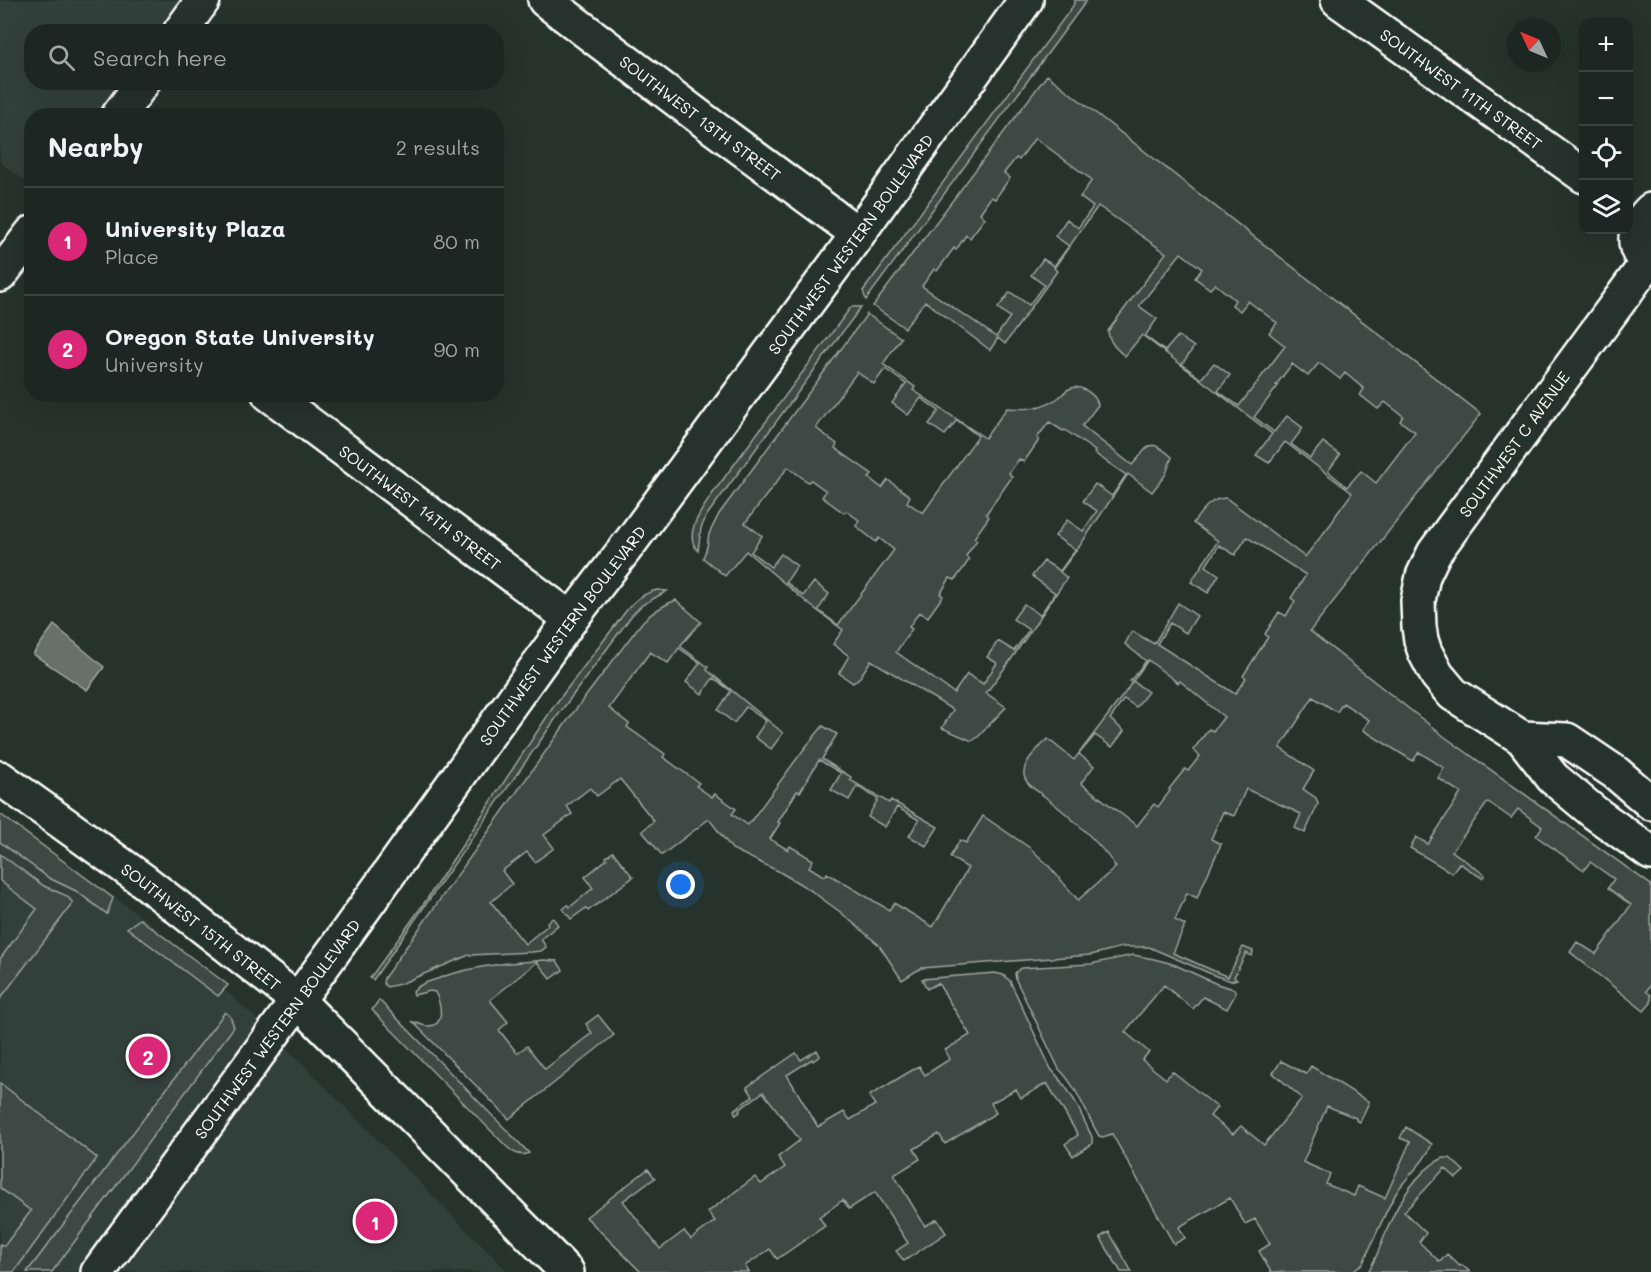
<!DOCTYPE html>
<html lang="en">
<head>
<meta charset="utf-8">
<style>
  body { margin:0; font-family:Mali,sans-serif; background:#29322f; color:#f1f3f6 }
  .controls { position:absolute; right:18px; top:18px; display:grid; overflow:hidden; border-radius:12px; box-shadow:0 6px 24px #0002 }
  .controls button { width:54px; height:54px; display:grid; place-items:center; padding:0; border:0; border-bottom:2px solid #3a4340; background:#1c2622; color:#f1f3f6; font:30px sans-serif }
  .compass { position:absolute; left:1507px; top:18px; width:54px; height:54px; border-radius:50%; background:#1c2622; box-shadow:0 6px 24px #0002; rotate:314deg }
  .you { position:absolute; left:681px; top:885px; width:21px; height:21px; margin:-15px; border:4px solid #fff; border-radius:50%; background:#1a73e8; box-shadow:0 0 0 9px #1a73e833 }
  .badge { display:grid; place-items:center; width:39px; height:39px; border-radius:50%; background:#db2777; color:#fff; font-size:20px; font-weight:700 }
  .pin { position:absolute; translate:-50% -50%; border:3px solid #fff; box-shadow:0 2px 6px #0006 }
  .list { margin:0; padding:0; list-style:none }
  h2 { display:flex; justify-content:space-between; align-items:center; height:78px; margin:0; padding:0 24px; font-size:26px }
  h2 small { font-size:20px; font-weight:400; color:#a0a5a5 }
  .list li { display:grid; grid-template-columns:39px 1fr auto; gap:18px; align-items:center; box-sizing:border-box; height:108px; padding:0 24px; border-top:2px solid #3a4340 }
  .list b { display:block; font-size:22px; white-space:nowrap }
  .list p { margin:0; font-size:20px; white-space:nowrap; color:#a0a5a5 }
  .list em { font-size:20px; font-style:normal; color:#a0a5a5 }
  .icon { flex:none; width:33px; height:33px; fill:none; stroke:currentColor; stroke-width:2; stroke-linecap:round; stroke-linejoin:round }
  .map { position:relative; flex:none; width:1651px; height:1272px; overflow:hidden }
  .search { position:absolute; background:#1c2622; box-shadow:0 6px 24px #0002; left:24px; top:24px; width:480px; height:66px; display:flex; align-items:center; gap:15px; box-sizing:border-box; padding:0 21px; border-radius:24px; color:#a0a5a5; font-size:22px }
  .panel { position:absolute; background:#1c2622; box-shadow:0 6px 24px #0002; left:24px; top:108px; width:480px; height:294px; border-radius:24px }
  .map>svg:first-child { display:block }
  .built { fill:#333f3a }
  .green { fill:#3e4944; stroke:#9ea4a2; stroke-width:1.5; fill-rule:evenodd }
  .water { fill:#67706c; stroke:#a4a9a7; stroke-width:1.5 }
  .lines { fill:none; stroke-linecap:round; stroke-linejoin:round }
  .minor-casing { stroke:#fff; stroke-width:38 }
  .tertiary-casing { stroke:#fff; stroke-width:38 }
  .secondary-casing { stroke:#fff; stroke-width:38 }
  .minor { stroke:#26332d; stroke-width:33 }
  .tertiary { stroke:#26332d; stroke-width:33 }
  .secondary { stroke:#26332d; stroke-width:33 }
  .labels { text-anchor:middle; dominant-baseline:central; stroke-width:6; stroke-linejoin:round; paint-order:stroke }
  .street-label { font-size:16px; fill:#fff; stroke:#26332d }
</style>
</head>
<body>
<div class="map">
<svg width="1651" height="1272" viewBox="0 0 1651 1272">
  <rect width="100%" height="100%" fill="#26332d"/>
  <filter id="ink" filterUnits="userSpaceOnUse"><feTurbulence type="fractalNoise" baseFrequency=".0167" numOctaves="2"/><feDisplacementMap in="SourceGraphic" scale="12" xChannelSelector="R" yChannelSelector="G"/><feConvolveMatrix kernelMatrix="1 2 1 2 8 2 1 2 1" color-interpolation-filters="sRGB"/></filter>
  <g filter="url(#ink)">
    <path class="built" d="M 0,0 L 196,0 L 173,31 L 32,32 L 32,82 L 137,83 L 113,115 L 32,116 L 31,185 L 0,162 Z
      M 0,813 L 155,927 L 267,1028 L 508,1272 L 0,1272 Z"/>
    <path class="green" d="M 1075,0 L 1087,0 L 866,300 L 863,291 L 1073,6 Z
      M 1047,75 L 1481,414 L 1310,631 L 1445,737 L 1651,885 L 1651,985 L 1646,991 L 1651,995 L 1651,1003 L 1644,1011 L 1570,952 L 1577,942 L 1596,954 L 1631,905 L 1608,888 L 1614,879 L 1590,862 L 1584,870 L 1536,836 L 1542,827 L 1518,809 L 1511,818 L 1488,802 L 1452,851 L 1485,875 L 1482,878 L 1459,863 L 1452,873 L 1410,848 L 1416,837 L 1428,844 L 1461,793 L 1438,778 L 1444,768 L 1419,752 L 1413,761 L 1363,730 L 1369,720 L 1343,703 L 1337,712 L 1313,697 L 1280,748 L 1314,771 L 1303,789 L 1316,798 L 1318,804 L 1305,833 L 1295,828 L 1301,814 L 1246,789 L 1234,816 L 1223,812 L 1211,839 L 1221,844 L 1197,898 L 1187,893 L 1175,920 L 1185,925 L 1173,953 L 1228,977 L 1243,947 L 1253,951 L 1252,956 L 1246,953 L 1234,977 L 1237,979 L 1231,981 L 1216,976 L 1149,947 L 1122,947 L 1091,955 L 921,968 L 902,980 L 879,945 L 839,911 L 807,888 L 778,871 L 732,849 L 709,819 L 662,855 L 642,831 L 654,821 L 620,779 L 597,796 L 590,788 L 567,806 L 572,814 L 544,835 L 554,848 L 535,862 L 527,852 L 502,871 L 512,884 L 491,902 L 525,944 L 548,925 L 547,922 L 553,918 L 558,925 L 541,939 L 546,947 L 541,951 L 531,952 L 469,955 L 400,984 L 387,987 L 383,983 L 384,978 L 573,713 L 643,621 C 653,612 663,605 676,600 L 701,622 L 680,646 L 708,667 L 707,670 L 783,733 L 771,749 L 755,737 L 766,721 L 746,707 L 734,723 L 718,710 L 731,691 L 713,678 L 702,694 L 686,682 L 700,663 L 679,648 L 668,663 L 650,652 L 609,708 L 629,724 L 627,727 L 665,754 L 663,757 L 699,783 L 696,786 L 712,797 L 715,794 L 736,809 L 732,814 L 748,825 L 804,749 L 823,726 L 837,734 L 822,759 L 851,777 L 850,780 L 889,803 L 891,800 L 938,827 L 926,846 L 909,836 L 919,820 L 897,807 L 885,827 L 868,817 L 878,799 L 857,786 L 849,800 L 831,790 L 841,773 L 819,760 L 800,792 L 797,791 L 778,822 L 780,823 L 770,839 L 788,850 L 790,846 L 813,860 L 809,867 L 825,877 L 827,873 L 889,910 L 894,903 L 933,927 L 968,868 L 950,857 L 960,840 L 966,843 L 983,816 L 1030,848 L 1048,865 L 1078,900 L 1116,867 C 1097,839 1070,816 1044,796 C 1036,790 1023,783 1024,772 C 1025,759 1039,748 1048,739 L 1074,760 L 1127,690 L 1132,682 L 1130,681 L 1146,661 L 1125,644 L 1132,631 L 1154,644 L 1178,603 L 1197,616 L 1186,633 L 1170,623 L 1157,644 L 1235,694 L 1246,678 L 1243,676 L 1268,637 L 1265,634 L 1279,612 L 1286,616 L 1295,601 L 1291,598 L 1306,575 L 1247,537 L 1235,555 L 1219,545 L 1206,566 L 1219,575 L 1208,593 L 1191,582 L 1218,541 L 1193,523 C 1202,511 1210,498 1226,498 L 1305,557 L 1333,521 L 1336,515 L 1352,493 L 1285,442 L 1269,463 L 1256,455 L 1272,434 L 1142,335 L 1125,356 C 1116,349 1109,342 1108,331 L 1166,253 L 1098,206 L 1054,268 L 1057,271 L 1005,344 L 998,338 L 990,350 L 925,301 L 905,328 L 873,306 ZM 1035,138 L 1092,180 L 1080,197 L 1093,207 L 1078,228 L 1067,219 L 1055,236 L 1069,246 L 1054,266 L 1043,259 L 1031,275 L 1044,285 L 1029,305 L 1010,292 L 998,308 L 1010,317 L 996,337 L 968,317 L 967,317 L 922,286 L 934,269 L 937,271 L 954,248 L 956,250 L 966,235 L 970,238 L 985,218 L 980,213 L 991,197 L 995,199 L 1010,178 L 1004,173 L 1016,158 L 1019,160 ZM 1181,253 L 1202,269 L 1195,278 L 1210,289 L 1215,284 L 1235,300 L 1232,305 L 1240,311 L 1248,301 L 1277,323 L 1269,333 L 1285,346 L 1239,406 L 1218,391 L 1230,375 L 1214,363 L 1201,379 L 1182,364 L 1194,347 L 1178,336 L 1165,351 L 1145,336 L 1157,319 L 1139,306 ZM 1319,363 L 1340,379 L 1345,373 L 1364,389 L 1360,395 L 1378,409 L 1385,402 L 1403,416 L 1400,421 L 1415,432 L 1376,483 L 1361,471 L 1347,487 L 1328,471 L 1340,455 L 1323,442 L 1310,458 L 1291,444 L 1303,428 L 1287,416 L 1274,432 L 1254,417 L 1278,386 L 1276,385 L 1292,364 L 1308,376 ZM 1148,660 L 1178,683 L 1180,681 L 1224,717 L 1213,731 L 1209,729 L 1193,750 L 1200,756 L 1188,771 L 1185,769 L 1169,789 L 1170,791 L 1158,807 L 1154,804 L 1137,826 L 1081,783 L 1094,766 L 1079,754 L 1095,735 L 1112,747 L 1124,731 L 1110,719 L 1124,699 L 1136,707 L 1148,692 L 1133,681 Z
      M 851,307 L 861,307 L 707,515 L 701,528 L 698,551 C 682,533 703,509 713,493 Z
      M 867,314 L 901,338 L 883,364 L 915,387 L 913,390 L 985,438 L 1007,408 C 1018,409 1030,409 1040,406 C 1046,404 1053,402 1058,398 C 1061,396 1065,391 1069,389 C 1079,383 1096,394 1098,405 L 1082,426 L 1132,465 C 1150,446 1148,436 1172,457 L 1166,474 L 1152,492 L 1128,474 L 1081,544 L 1060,572 L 1067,578 L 1010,661 L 986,693 L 1006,707 L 978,737 L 972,741 L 942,728 L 953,710 L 871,660 L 860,677 L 853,683 L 839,673 L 849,656 L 833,644 L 843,630 L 810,605 L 746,551 L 725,576 L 703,558 L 707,547 L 709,534 L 719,514 ZM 885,369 L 906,384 L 892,403 L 908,415 L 921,398 L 939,411 L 929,424 L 945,435 L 957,420 L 978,436 L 923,513 L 907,502 L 910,496 L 888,480 L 882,488 L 869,478 L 872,474 L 835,448 L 837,444 L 816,428 L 857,372 L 874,384 ZM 1049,422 L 1063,431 L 1065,430 L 1095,451 L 1094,453 L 1126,475 L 1112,496 L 1095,484 L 1083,501 L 1097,511 L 1083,531 L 1067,520 L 1055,536 L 1075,550 L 1060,571 L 1044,561 L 1032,576 L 1055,593 L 1040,615 L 1024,604 L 1013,619 L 1029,630 L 1014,651 L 998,641 L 987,657 L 997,663 L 983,684 L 967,674 L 954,693 L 896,652 L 912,629 L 909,627 L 919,612 L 928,617 L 943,596 L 940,594 L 950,578 L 955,580 L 969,560 L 966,556 L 977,540 L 974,538 L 989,517 L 986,514 L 1012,477 L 1009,473 L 1019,459 L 1024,462 L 1039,440 L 1037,438 ZM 788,467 L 808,482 L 811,480 L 826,491 L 822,497 L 844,513 L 846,511 L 859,520 L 856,526 L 876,542 L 879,538 L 894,550 L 838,625 L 818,610 L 829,594 L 814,582 L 803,596 L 786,582 L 797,566 L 781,554 L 771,567 L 751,552 L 762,536 L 745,523 Z
      M 657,590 L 667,591 L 642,605 L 632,615 L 561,711 L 373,980 L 370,978 L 425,902 L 554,706 L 626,611 C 635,600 642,594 657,590 Z
      M 0,814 L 113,898 L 107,914 L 76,891 L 49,878 L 0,842 Z
      M 613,852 L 633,877 L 588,911 L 586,908 L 571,919 L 563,909 L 568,905 L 570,907 L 593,888 L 585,877 L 607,859 L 606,857 Z
      M 0,854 L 44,886 L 67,896 L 73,903 L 0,999 L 0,959 L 37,909 L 0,881 Z
      M 140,919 L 228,985 L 218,996 L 127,928 Z
      M 1133,955 L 1154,959 L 1173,964 L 1217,984 L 1234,989 L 1236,993 L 1227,1009 L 1203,997 L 1193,1009 L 1164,985 L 1125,1032 L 1149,1052 L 1142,1060 L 1166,1079 L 1172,1071 L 1217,1107 L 1210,1116 L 1233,1134 L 1241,1126 L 1264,1145 L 1302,1098 L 1273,1073 L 1281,1061 L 1306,1074 L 1311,1066 L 1369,1102 L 1360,1122 L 1356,1120 L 1356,1118 L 1327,1106 L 1303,1162 L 1330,1174 L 1326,1184 L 1354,1196 L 1358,1186 L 1385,1198 L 1410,1142 L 1400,1138 L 1406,1127 L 1432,1144 C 1425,1162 1409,1174 1398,1190 C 1384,1213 1375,1238 1363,1263 L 1351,1272 L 1271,1272 L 1259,1251 L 1270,1244 L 1255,1219 L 1245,1224 L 1230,1198 L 1179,1227 L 1185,1238 L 1174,1244 L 1112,1134 L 1103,1137 L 1099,1136 C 1086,1114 1078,1088 1059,1069 L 1016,980 L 1015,973 L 1021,968 L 1091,964 Z
      M 543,960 L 557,961 L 563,970 L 551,979 L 537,962 L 490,1000 L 508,1022 L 499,1030 L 517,1053 L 527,1046 L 545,1069 L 592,1033 L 586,1024 L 598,1015 L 614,1035 L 509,1119 L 413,1022 C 418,1023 424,1026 428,1026 C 447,1026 440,1002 435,992 L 430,991 L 414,995 L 413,992 C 418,984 428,982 437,979 C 457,971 479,967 501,964 C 515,962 529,962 543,960 Z
      M 995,973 L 1003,975 L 1010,981 L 1051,1069 L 1063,1083 L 1075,1101 L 1092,1137 L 1092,1144 L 1073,1156 L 1065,1144 L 1078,1135 L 1047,1083 L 1021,1098 L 1016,1089 L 991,1103 L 996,1113 L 945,1144 L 939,1134 L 914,1149 L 920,1159 L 894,1175 L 925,1226 L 937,1219 L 946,1233 L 904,1261 L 896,1251 L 908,1243 L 875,1192 L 849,1209 L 843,1200 L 819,1217 L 825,1226 L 777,1259 L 770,1249 L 745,1266 L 749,1272 L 641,1272 L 586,1217 L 648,1169 L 655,1178 L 648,1183 L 647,1183 L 623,1201 L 660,1249 L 684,1231 L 691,1239 L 715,1221 L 708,1212 L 755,1177 L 761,1184 L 785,1167 L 778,1157 L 800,1140 L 763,1092 L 739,1110 L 740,1112 L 736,1115 L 734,1110 L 753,1096 L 747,1087 L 796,1053 L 801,1060 L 817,1050 L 820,1056 L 813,1061 L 812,1059 L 787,1075 L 818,1127 L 844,1112 L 850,1120 L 875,1105 L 869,1096 L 919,1066 L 925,1075 L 950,1059 L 945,1050 L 970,1035 L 938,983 L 927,989 L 922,979 Z
      M 379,1000 L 529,1153 C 520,1157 514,1153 507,1147 L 372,1010 Z
      M 225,1012 L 230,1016 L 234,1027 L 52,1272 L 27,1272 Z
      M 0,1083 L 97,1158 L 14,1272 L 0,1272 L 0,1244 L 4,1246 L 31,1211 L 0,1188 Z
      M 1443,1158 L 1450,1158 L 1464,1171 L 1456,1178 L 1445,1168 L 1404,1212 L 1426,1233 L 1419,1242 L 1440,1262 L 1447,1254 L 1460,1266 L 1462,1265 L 1470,1272 L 1368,1272 C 1377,1258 1382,1241 1389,1225 C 1399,1201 1418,1170 1443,1158 Z
      M 1109,1232 L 1132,1272 L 1121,1272 L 1100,1237 Z"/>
    <path class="water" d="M 54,625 L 104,667 L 87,690 L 33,654 Z"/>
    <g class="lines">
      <defs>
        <g id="minor">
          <path id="s1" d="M 545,0 L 710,125 L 858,234"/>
          <path id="s2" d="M 1338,0 L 1584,176"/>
          <path d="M 180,32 L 203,0"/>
          <path d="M 118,116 L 143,82"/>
          <path d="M 1651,210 C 1634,226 1628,250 1651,265"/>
          <path d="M 1647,263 L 1434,553 L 1423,576 L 1418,601 L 1419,627 L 1421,640 L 1425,652 L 1437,675 L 1453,694 L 1522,738 L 1553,778 L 1595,813 L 1651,853"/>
          <path d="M 0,275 L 32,233"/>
          <path id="s3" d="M 269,394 L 571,619"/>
          <path d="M 1522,738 L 1567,740 L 1616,773 L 1651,803"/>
        </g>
        <path id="tertiary" d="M 297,1000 L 567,1272"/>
        <g id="secondary">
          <path id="s4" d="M 0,778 L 144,881 L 297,1000"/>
          <path id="s5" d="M 98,1272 L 333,952 L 571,619 L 632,540 L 858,234 L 1026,0"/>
        </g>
      </defs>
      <use href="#minor" class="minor-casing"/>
      <use href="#tertiary" class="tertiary-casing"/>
      <use href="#secondary" class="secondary-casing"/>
      <use href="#minor" class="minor"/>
      <use href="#tertiary" class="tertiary"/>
      <use href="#secondary" class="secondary"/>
    </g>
  </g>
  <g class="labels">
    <g class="street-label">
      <text stroke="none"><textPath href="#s2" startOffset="152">SOUTHWEST 11TH STREET</textPath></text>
      <text stroke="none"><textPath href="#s1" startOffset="195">SOUTHWEST 13TH STREET</textPath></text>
      <text stroke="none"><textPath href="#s5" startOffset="1274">SOUTHWEST WESTERN BOULEVARD</textPath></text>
      <text transform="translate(1514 444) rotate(-54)">SOUTHWEST C AVENUE</text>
      <text stroke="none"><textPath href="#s3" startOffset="189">SOUTHWEST 14TH STREET</textPath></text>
      <text stroke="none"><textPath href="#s5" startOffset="788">SOUTHWEST WESTERN BOULEVARD</textPath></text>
      <text stroke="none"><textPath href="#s4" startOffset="250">SOUTHWEST 15TH STREET</textPath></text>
      <text stroke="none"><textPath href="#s5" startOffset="302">SOUTHWEST WESTERN BOULEVARD</textPath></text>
    </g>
  </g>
</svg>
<div class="controls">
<button>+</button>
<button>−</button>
<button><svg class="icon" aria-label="locate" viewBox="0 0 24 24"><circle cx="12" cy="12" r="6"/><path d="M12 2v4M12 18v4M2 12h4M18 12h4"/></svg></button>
<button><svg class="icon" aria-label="layers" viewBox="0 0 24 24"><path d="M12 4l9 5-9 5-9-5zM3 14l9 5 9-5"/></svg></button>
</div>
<svg class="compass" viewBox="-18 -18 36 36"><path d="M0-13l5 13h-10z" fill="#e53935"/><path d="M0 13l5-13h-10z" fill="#a0a5a5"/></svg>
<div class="you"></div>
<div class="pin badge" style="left:375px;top:1221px">1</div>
<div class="pin badge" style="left:148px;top:1056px">2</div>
<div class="search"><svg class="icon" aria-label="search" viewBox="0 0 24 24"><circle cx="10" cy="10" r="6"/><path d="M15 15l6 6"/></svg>Search here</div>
<section class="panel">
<h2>Nearby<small>2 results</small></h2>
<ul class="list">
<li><span class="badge">1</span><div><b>University Plaza</b><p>Place</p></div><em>80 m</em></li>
<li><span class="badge">2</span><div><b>Oregon State University</b><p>University</p></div><em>90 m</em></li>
</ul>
</section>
</div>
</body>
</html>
